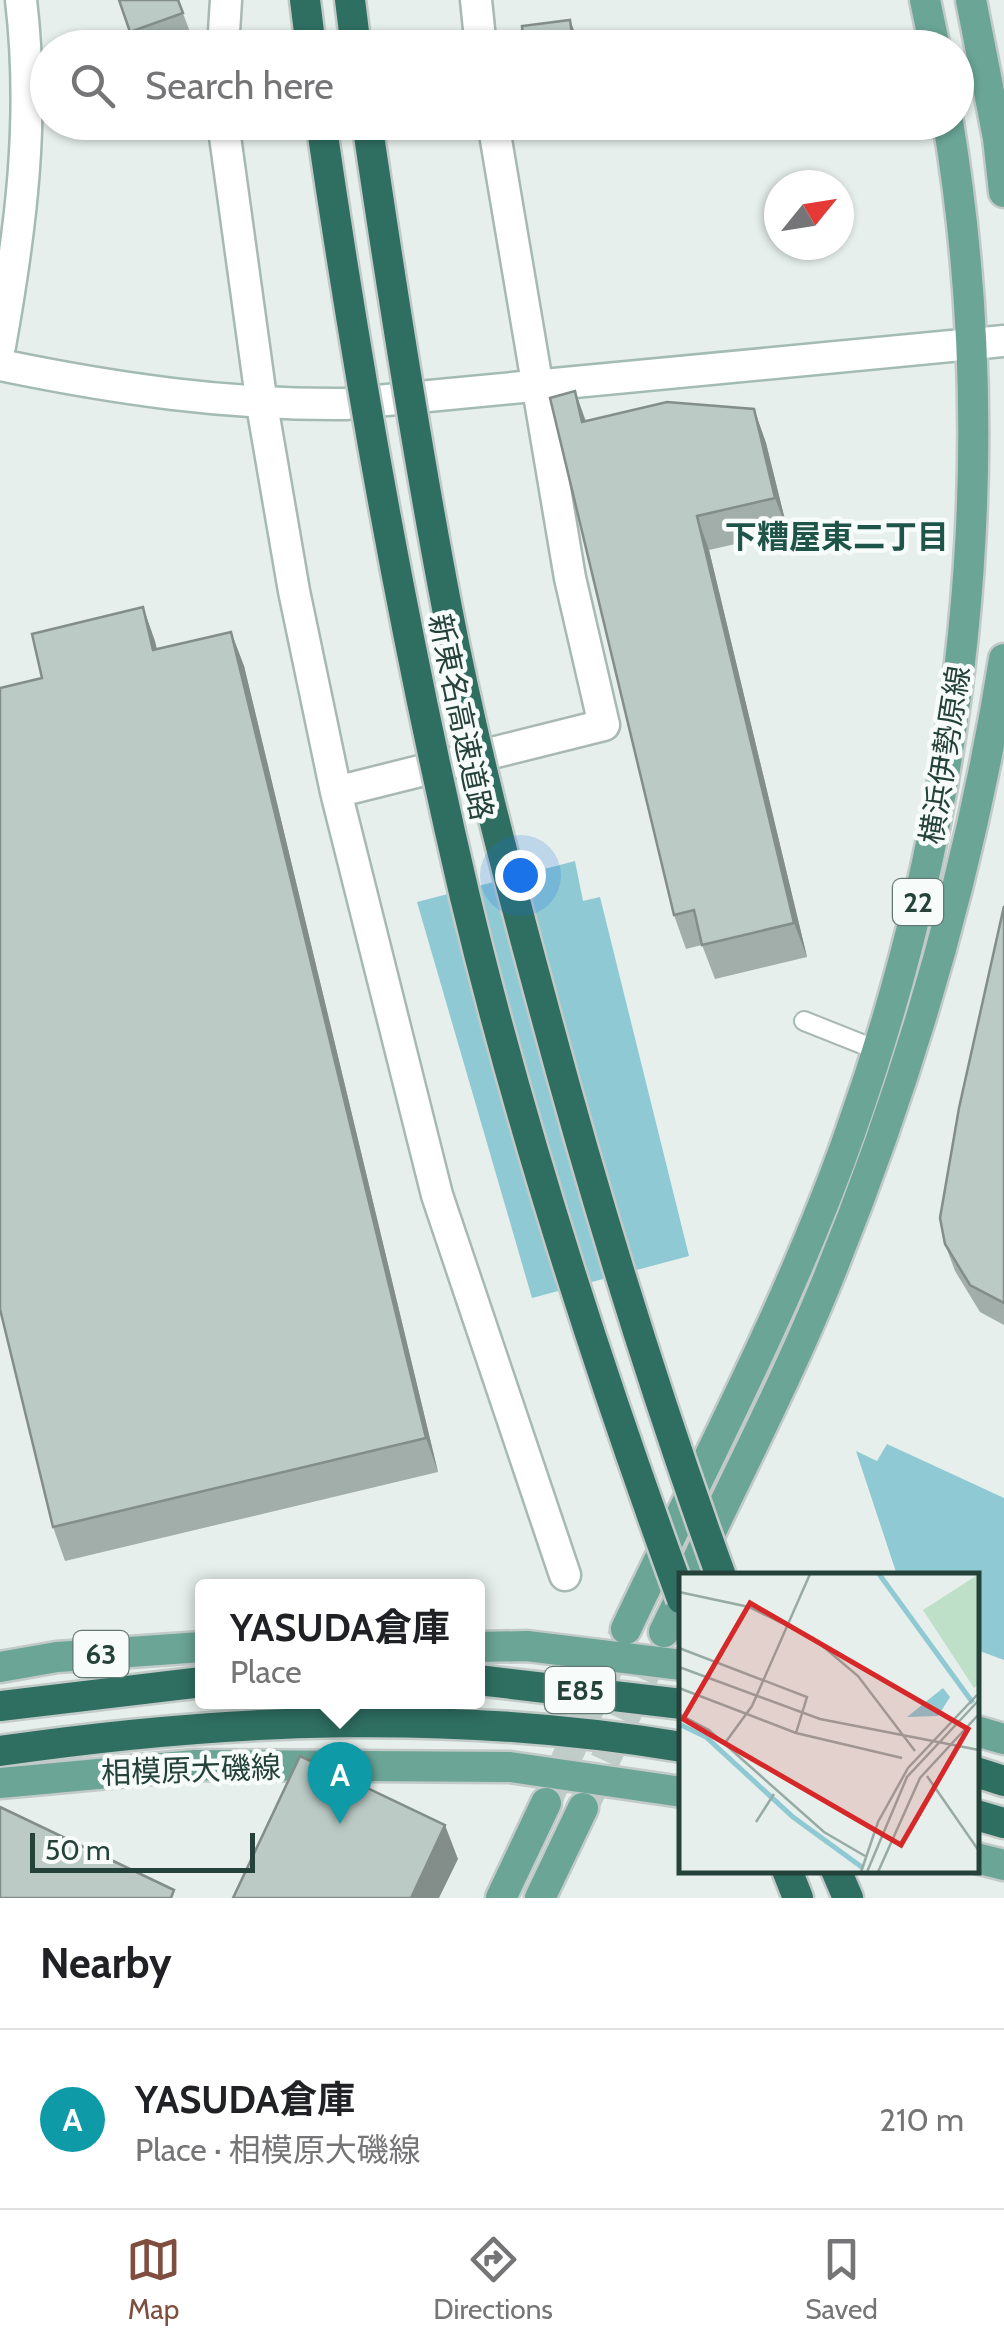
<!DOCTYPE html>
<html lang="en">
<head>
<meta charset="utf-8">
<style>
  body { margin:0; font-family:Cabin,"Noto Sans JP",sans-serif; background:#f6f6f6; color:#202124 }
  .compass { position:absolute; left:764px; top:170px; width:90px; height:90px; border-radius:50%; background:#fff; box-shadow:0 2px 8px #0004; rotate:60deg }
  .scale { position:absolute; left:30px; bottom:25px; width:225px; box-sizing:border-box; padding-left:10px; border:5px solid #24423a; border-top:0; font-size:28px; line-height:35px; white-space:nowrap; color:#24423a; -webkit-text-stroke:8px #f7fbf9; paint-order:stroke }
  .you { position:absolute; left:520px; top:875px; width:35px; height:35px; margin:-25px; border:8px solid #fff; border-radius:50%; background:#1a73e8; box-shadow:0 0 0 15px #1a73e833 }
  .badge { display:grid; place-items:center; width:65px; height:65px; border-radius:50%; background:#7f4e3f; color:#fff; font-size:32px; font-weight:700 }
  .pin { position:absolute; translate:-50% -82px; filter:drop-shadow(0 2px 5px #0008) }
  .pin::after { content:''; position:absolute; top:52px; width:35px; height:30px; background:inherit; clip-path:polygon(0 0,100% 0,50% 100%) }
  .popup { position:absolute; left:195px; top:1579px; width:290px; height:130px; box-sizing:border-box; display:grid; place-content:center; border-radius:10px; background:#fff; filter:drop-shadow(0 2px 8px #0005); font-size:32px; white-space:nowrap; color:#757577 }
  .popup b { font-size:38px; color:#202124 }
  .popup::after { content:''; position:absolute; left:50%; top:100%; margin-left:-20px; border:20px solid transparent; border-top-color:#fff }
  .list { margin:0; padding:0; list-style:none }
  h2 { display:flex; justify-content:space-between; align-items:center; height:130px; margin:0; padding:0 40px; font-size:42px }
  h2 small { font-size:32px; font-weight:400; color:#757577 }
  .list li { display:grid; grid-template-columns:65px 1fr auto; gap:30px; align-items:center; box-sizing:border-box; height:180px; padding:0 40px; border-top:2px solid #e0e0e0 }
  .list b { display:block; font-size:38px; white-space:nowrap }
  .list p { margin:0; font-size:32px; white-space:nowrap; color:#757577 }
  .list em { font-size:32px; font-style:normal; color:#757577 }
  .icon { flex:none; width:55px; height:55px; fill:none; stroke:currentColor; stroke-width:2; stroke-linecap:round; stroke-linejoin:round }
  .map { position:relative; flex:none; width:1004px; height:1898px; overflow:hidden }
  .search { position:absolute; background:#fff; box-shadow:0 2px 8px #0004; left:30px; right:30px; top:30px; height:110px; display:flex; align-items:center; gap:25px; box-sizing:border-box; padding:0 35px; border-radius:55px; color:#757577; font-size:38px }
  .sheet { height:310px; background:#fff }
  nav { display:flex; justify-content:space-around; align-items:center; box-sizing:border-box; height:140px; border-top:2px solid #e0e0e0; background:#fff; font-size:28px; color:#757577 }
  nav a { display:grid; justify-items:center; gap:5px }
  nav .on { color:#7f4e3f }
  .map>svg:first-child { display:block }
  .water { fill:#8ec9d4 }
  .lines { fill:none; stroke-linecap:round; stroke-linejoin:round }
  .primary-tunnel { stroke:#bfccc8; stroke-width:30; stroke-dasharray:30 15; stroke-linecap:butt }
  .lane-casing { stroke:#a8b8b2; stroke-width:22 }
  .street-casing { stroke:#a8b8b2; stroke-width:35 }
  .secondary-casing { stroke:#a4bbb3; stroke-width:35 }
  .primary-casing { stroke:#c2cac8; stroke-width:35 }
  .highway-casing { stroke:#c2cac8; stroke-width:35 }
  .lane { stroke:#fff; stroke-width:18 }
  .street { stroke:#fff; stroke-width:30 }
  .secondary { stroke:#fff; stroke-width:30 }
  .primary { stroke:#6aa596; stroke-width:30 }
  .highway { stroke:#2f6f62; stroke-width:30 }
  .highway-bridge-casing { stroke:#c2cac8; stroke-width:35; stroke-linecap:butt }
  .highway-bridge { stroke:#2f6f62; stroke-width:30 }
  .wall { fill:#a1aea9 }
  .shaded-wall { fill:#838d89 }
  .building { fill:#bbcac4; stroke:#838d89; stroke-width:2.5 }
  .labels { text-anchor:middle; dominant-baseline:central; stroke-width:9; stroke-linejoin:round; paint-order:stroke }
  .shield { fill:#f7fbf9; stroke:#637a73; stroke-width:2.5 }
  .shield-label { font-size:28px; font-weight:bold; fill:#24423a }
  .street-label { font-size:30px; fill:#24423a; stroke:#f7fbf9 }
  .neighbourhood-label { font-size:32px; font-weight:bold; fill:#1f5548; stroke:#f7fbf9 }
  .inset-river { fill:none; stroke:#8ec9d4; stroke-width:5 }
  .inset-road { fill:none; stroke:#98aaa4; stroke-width:2.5 }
  .view { fill:#d62828; fill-opacity:0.15; stroke:#d62828; stroke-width:5 }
  .inset-edge { fill:none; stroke:#24423a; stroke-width:5 }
</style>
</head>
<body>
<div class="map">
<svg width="1004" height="1898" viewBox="0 0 1004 1898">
  <rect width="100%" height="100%" fill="#e6efeb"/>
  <path class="water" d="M 575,861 L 583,901 L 600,897 L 689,1256 L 532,1298 L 417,902 Z
    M 887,1444 L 1004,1498 L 1004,1660 L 977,1650 L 976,1576 L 897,1575 L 856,1451 L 877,1461 Z"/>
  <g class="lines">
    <path class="primary-tunnel" d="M 586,1802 L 664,1632
      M 546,1803 L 624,1633"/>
    <defs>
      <path id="lane" d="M 804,1021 L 877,1050"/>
      <path id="street" d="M 476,0 L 481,48
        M 223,48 L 226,0
        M 223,122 L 262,405 L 294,591 L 336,792 L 437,1195 L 565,1575
        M 336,792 L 604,725 L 570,578 L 493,122"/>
      <path id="secondary" d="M 0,346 C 21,229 35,118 21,0
        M 0,365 C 116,389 227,405 345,404 L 1004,341"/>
      <path id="primary" d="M 925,0 L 935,48
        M 971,0 L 998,138 L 1004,192
        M 690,1576 C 735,1479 785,1384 825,1286 C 908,1084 970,874 1004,659
        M 626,1629 C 703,1466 790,1304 850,1133 C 965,810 1004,461 948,122
        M 664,1632 L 682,1595
        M 478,1647 L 527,1646 L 682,1665
        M 0,1667 L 57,1657 L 202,1647
        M 976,1731 L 1004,1739
        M 0,1783 L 195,1765 L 510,1767 L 682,1792
        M 976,1858 L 1004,1865
        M 501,1898 L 546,1803
        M 540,1898 L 583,1808"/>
      <path id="highway" d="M 305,0 L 311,48
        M 350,0 L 356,48
        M 478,1680 L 682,1704
        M 0,1706 L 202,1682
        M 0,1751 C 228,1718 454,1709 682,1747
        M 976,1772 L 1004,1781
        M 976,1815 L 1004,1823
        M 787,1870 L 798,1898
        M 836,1870 L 848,1898"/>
    </defs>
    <use href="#lane" class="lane-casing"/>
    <use href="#street" class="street-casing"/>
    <use href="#secondary" class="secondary-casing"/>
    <use href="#primary" class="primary-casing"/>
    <use href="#highway" class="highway-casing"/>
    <use href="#lane" class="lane"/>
    <use href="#street" class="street"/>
    <use href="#secondary" class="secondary"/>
    <use href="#primary" class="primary"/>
    <use href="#highway" class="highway"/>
    <defs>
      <path id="highway-bridge" d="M 321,122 C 359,383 405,641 465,897 C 522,1135 598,1369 682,1599
        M 367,122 C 391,285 416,447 447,608 C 472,739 506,869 541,998 C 593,1193 652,1386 721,1576"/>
    </defs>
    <use href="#highway-bridge" class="highway-bridge-casing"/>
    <use href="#highway-bridge" class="highway-bridge"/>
  </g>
  <path class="wall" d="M 119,0 L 178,0 L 193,40 L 171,48 L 136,48 Z
    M 575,391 L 586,421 L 754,409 L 766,443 L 788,532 L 709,550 L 807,957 L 715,979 L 702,945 L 686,949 L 674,915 Z
    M 143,607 L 157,649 L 231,632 L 244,666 L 438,1472 L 65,1561 L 53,1527 L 42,678 Z
    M 1004,906 L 1004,1325 L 980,1312 L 955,1271 L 945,1244 Z"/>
  <path class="shaded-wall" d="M 570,20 L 577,38 L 578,48 L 574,48 Z
    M 575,391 L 587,426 L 582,422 Z
    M 754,409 L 766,443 L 788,532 L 775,498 Z
    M 697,516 L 709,550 L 807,957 L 794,923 Z
    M 143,607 L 155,641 L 165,685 L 153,650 Z
    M 231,632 L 244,666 L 438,1472 L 426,1438 Z
    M 445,1825 L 458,1859 L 439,1898 L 411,1898 Z"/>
  <path class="building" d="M 119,0 L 178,0 L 183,13 L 130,32 Z
    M 570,20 L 574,48 L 524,48 L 522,26 Z
    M 575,391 L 582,422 L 667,402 L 754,409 L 775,498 L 697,516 L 794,923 L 702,945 L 694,910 L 674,915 L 550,398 Z
    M 143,607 L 153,650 L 231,632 L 426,1438 L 53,1527 L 0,1309 L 0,688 L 42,678 L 32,634 Z
    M 1004,906 L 1004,1303 L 970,1285 L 945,1244 L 940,1218 L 959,1108 Z
    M 300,1756 L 445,1825 L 411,1898 L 233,1898 Z
    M 0,1807 L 174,1890 L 171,1898 L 0,1898 Z"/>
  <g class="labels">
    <g class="shield">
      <rect x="893" y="879" width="50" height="46" rx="8"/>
      <rect x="73.5" y="1631" width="55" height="46" rx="8"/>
      <rect x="545" y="1667" width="70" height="46" rx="8"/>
    </g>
    <g class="shield-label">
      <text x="918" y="902">22</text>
      <text x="101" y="1654">63</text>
      <text x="580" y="1690">E85</text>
    </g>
    <g class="street-label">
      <text transform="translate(461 717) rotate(78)">新東名高速道路</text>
      <text transform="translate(945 755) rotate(-81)">横浜伊勢原線</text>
      <text transform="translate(191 1770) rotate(-2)">相模原大磯線</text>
    </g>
    <g class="neighbourhood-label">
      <text x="837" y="536">下糟屋東二丁目</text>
    </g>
  </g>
  <g transform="translate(679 1573)">
    <rect width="300" height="300" fill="#e6efeb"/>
    <path d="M 300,1 L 300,111 L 295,115 L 244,37 Z" fill="#bfe0c8"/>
    <path d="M 264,115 L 271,124 L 259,143 L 228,144 Z" fill="#8ec9d4"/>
    <path class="inset-river" d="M 200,1 L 294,130M 0,151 L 27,164 L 114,244 L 184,295"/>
    <path class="inset-road" d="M 0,19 L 70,34 L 134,65 L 179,103 L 236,178M 0,75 L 128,124 L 117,160M 0,94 L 141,146 L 300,177M 0,115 L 117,160 L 223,185M 0,141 L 30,157 L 145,259 L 186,283M 46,170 L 73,133 L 131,1M 248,203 L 300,278M 77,249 L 95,221M 182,299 L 199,249 L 229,195 L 298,122M 188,299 L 228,204 L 300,127M 199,299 L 241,205 L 300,141"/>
    <path class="view" d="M 71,30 L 289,156 L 222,272 L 4,146 Z"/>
    <rect width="300" height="300" class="inset-edge"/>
  </g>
</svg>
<svg class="compass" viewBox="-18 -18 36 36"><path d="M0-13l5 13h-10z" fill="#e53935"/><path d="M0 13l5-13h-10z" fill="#757577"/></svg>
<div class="scale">50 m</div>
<div class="you"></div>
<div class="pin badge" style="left:340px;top:1824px;background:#0f9aa8">A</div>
<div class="popup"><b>YASUDA倉庫</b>Place</div>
<div class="search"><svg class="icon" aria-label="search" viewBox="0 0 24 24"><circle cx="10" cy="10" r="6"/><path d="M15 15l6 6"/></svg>Search here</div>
</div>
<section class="sheet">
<h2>Nearby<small></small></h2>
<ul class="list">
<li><span class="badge" style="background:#0f9aa8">A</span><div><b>YASUDA倉庫</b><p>Place · 相模原大磯線</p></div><em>210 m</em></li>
</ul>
</section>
<nav>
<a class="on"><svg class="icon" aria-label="map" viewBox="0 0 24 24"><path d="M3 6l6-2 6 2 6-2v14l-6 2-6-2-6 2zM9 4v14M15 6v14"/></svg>Map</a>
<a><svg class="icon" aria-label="directions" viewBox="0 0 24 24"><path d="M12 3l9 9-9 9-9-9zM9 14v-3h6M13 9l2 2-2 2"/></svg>Directions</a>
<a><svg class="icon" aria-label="saved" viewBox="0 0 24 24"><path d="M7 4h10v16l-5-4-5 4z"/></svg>Saved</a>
</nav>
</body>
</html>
